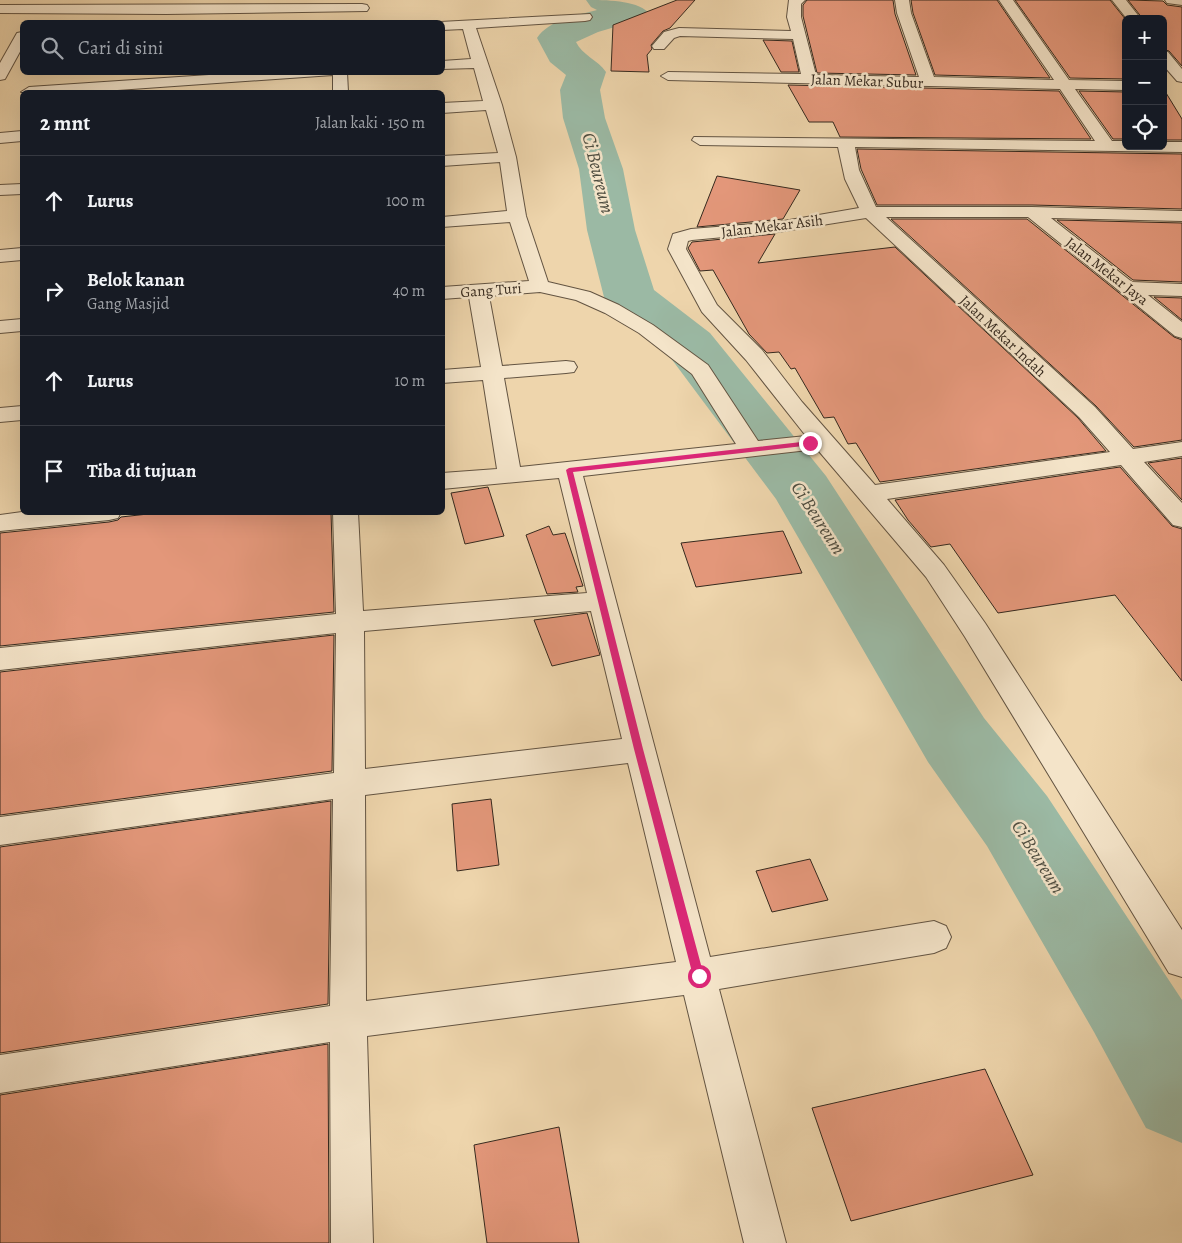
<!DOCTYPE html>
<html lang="id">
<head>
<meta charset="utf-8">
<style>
  body { margin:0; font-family:Alegreya,serif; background:#242831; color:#f1f3f6 }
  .controls { position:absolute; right:15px; top:15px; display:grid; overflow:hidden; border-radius:8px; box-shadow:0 5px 20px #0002 }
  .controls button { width:45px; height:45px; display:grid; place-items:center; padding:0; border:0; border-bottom:1px solid #363941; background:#171b24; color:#f1f3f6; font:25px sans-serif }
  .stop { position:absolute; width:15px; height:15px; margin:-11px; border:4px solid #db2777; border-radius:50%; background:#fff }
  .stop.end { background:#db2777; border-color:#fff; box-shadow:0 1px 5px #0008 }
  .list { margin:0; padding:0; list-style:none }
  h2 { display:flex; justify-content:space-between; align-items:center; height:65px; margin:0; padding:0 20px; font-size:21px }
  h2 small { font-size:16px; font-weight:400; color:#9ea1a6 }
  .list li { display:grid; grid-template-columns:32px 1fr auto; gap:15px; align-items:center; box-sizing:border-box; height:90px; padding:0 20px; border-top:1px solid #363941 }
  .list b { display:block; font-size:19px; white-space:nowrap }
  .list p { margin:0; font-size:16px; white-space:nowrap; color:#9ea1a6 }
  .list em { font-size:16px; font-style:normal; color:#9ea1a6 }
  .icon { flex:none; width:28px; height:28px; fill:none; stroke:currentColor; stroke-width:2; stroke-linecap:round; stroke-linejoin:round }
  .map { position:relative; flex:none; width:1182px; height:1243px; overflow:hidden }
  .search { position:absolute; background:#171b24; box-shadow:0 5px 20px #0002; left:20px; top:20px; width:425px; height:55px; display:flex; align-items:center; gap:12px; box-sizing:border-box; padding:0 18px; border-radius:8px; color:#9ea1a6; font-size:19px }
  .panel { position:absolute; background:#171b24; box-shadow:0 5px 20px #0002; left:20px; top:90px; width:425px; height:425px; border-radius:8px }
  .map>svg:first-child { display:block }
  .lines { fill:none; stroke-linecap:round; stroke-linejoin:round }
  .river { fill:#9bb9a4; fill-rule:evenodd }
  .building { fill:#e3977a; stroke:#35291e }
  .minor-casing { stroke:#635442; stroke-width:2 }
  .minor { fill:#f4e4c9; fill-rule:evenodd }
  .route { fill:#db2777 }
  .labels { text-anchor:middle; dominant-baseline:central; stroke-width:5; stroke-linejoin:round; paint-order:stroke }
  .far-street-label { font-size:15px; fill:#35291e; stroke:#f4e4c9 }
  .water-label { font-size:19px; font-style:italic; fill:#4e4d40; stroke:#f4e4c9 }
</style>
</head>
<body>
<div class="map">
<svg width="1182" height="1243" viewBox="0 0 1182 1243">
  <rect width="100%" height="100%" fill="#eed5ac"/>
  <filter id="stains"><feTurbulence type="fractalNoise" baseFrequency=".004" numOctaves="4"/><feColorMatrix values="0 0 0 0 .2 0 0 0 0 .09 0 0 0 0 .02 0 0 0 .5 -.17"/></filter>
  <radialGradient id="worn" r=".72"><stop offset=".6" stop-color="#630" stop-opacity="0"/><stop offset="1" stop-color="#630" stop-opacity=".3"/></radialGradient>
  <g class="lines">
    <path class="river" d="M 586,0 C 606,0 635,0 648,12 L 642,19 L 598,32 L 576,42 C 582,55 598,60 606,72 L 600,90 L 605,118 L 623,169 L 635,230 L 654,290 L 710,333 L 826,476 L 984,718 L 1047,796 L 1182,1000 L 1182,1143 L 1146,1128 L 1094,1032 L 987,846 L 928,762 L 776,499 L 670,357 L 611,308 L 604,297 L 587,230 L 579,169 L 563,118 L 560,90 L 566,75 L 550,62 L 537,38 C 549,20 577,15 597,10 L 591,7 Z"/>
  </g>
  <path class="building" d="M 677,0 L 695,0 L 670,28 L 663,31 L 651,45 L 652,49 L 647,55 L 649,72 L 611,71 L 613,25 Z
    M 807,0 L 893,0 L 895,14 L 916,75 L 817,73 L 803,16 L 803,5 Z
    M 911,0 L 997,0 L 1050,78 L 935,75 L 913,13 Z
    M 1015,0 L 1110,0 L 1126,20 L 1126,79 L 1070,78 Z
    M 1128,0 L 1163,1 L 1167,5 L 1182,7 L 1182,66 L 1169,51 L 1163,49 L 1163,19 L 1143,19 Z
    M 763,40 L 792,41 L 799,72 L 781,72 Z
    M 788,85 L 1059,91 L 1091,139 L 840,137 L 833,122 L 809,122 Z
    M 1163,88 L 1182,119 L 1182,140 L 1163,140 Z
    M 1079,91 L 1126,92 L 1126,139 L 1113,139 Z
    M 857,149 L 1182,154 L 1182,209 L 1032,205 L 877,205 L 861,169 Z
    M 717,176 L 800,190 L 783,219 L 697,227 Z
    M 891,219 L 1027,219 L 1174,337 L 1182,340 L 1182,440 L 1134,447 L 1096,406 Z
    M 1057,220 L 1182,223 L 1182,282 L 1133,280 Z
    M 775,234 L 758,263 L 895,247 L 1078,418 L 1106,451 L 880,482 L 856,443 L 848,444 L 834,417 L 824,418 L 795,368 L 791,369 L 779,352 L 767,353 L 749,334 L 713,270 L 700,271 L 688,248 L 692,242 Z
    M 1154,297 L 1182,298 L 1182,320 Z
    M 1182,458 L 1182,500 L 1148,463 Z
    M 1120,467 L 1172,526 L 1182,529 L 1182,681 L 1115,595 L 998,613 L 950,544 L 931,547 L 908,520 L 895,500 Z
    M 488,487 L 504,536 L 465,544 L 451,493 Z
    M 166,512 L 331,512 L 334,612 L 0,646 L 0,533 L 109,522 L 118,520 L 121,517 Z
    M 549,526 L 553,535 L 565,533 L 583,586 L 576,587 L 578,592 L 547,594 L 526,535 Z
    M 783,531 L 802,573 L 696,587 L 681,543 Z
    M 587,613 L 600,655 L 552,666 L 534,620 Z
    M 334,635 L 332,771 L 0,815 L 0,672 Z
    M 491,799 L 499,865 L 457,871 L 452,804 Z
    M 331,801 L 328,1004 L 0,1053 L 0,847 Z
    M 810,859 L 828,900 L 772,912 L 756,871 Z
    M 328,1044 L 329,1243 L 0,1243 L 0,1095 Z
    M 985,1069 L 1033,1175 L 851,1221 L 812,1108 Z
    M 559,1127 L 579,1243 L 487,1243 L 474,1145 Z"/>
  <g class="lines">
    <defs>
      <path id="minor" d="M 789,0 L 805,0 L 801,4 L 801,17 L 816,75 L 919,77 L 897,13 L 895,0 L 909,0 L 911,13 L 934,77 L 1054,80 L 999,0 L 1013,0 L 1069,80 L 1126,81 L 1126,90 L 1075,89 L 1112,141 L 1126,141 L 1126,146 L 1163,146 L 1163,142 L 1182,142 L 1182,152 L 855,147 L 859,170 L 876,207 L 1032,207 L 1182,211 L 1182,221 L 1051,218 L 1132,282 L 1182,284 L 1182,296 L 1148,295 L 1182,322 L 1182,338 L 1175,336 L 1028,217 L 886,217 L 1095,407 L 1133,449 L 1182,442 L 1182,456 L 1144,462 L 1182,503 L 1182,527 L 1173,525 L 1121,465 L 887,499 L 944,565 L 985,623 L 1182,930 L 1182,977 L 1169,973 L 965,637 L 926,577 L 817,449 L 583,476 L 710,957 L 934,921 L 946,926 L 951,937 L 946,948 L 934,953 L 719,989 L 786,1243 L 744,1243 L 684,995 L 367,1036 L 373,1243 L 331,1243 L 330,1042 L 0,1093 L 0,1055 L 330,1006 L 333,799 L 0,845 L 0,817 L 334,773 L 336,633 L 0,670 L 0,648 L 336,614 L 333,512 L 358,512 L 363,611 L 587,593 L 559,478 L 442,489 L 442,473 L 497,469 L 483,380 L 442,383 L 442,370 L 481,367 L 469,297 L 442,299 L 442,287 L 529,281 L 510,222 L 442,227 L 442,217 L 507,211 L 500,162 L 442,166 L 442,156 L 498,153 L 486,110 L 442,113 L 442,103 L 483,101 L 474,68 L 442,69 L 442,61 L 471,59 L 463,29 L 442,30 L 442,22 L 440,22 L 590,14 L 592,17 L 590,20 L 585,21 L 476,28 L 502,105 L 516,157 L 526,216 L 548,282 L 590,292 L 619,305 L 653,325 L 708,365 L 758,441 L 806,436 L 746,360 L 702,312 L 668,249 L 673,234 L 691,229 L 778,222 L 859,208 L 845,179 L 838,147 L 700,145 L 692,140 L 694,137 L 1095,141 L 1060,89 L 668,80 L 661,76 L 668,72 L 801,74 L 793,39 L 680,36 L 674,38 L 664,49 L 654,49 L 652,46 L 664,32 L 679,28 L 791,31 L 787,17 ZM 866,218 L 1079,417 L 1110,452 L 875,485 L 802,402 L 762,350 L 717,305 L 686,249 L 688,241 L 692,240 L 778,232 ZM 540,292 L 576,300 L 605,313 L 639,333 L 692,374 L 736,444 L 520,467 L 504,378 L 566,373 L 574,372 L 577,367 L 574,362 L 566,361 L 502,366 L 489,296 ZM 591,611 L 622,739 L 365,769 L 364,631 ZM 628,763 L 676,962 L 366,1001 L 365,795 Z
        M 1112,0 L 1126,0 L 1141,19 L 1127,19 Z
        M 1165,0 L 1182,0 L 1182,5 L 1167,3 Z
        M 362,4 L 367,5 L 369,8 L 367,11 L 166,14 L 0,13 L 0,5 Z
        M 22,32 L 22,48 L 5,79 L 0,80 L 0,63 L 17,33 Z
        M 1163,51 L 1168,52 L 1182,69 L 1182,82 L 1177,81 L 1163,65 Z
        M 254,72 L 347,72 L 348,92 L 333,92 L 333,75 L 89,92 L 21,92 L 29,87 Z
        M 22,131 L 22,141 L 0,143 L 0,133 Z
        M 22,184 L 22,194 L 0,195 L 0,185 Z
        M 22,248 L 22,260 L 0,262 L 0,250 Z
        M 22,319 L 22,331 L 0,333 L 0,321 Z
        M 22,406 L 22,420 L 0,422 L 0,408 Z
        M 22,512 L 121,512 L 118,518 L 109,520 L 0,531 L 0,515 Z"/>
    </defs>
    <use href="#minor" class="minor-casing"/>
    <use href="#minor" class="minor"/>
  </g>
  <path class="route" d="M 810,441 L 812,445 L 573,472 L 643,749 L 704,976 L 699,981 L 693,976 L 634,749 L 566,470 L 569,468 Z"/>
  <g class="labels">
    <g class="far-street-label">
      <text transform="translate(867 81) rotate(2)">Jalan Mekar Subur</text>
      <text transform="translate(772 226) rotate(-7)">Jalan Mekar Asih</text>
      <text transform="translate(1107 271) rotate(38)">Jalan Mekar Jaya</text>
      <text transform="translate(491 290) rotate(-4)">Gang Turi</text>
      <text transform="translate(1003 336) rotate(43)">Jalan Mekar Indah</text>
    </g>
    <g class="water-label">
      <text transform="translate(598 173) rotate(76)">Ci Beureum</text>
      <text transform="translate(818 518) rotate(57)">Ci Beureum</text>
      <text transform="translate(1038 857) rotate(58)">Ci Beureum</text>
    </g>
  </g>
  <rect width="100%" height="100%" filter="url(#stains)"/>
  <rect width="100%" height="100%" fill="url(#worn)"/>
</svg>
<div class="controls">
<button>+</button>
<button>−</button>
<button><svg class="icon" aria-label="locate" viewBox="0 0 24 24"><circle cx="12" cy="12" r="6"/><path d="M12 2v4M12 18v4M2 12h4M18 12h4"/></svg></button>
</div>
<div class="stop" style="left:699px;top:976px"></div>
<div class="stop end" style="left:810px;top:443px"></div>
<div class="search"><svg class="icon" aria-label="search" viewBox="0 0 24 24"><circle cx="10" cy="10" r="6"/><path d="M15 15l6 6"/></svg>Cari di sini</div>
<section class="panel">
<h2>2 mnt<small>Jalan kaki · 150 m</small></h2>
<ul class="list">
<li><svg class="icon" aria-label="ahead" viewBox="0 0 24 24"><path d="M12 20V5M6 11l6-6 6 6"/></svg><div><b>Lurus</b></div><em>100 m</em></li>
<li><svg class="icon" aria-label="right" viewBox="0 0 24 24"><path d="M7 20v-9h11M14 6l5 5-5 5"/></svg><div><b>Belok kanan</b><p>Gang Masjid</p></div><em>40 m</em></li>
<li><svg class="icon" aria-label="ahead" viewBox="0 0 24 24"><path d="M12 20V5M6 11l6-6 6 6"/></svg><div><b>Lurus</b></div><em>10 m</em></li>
<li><svg class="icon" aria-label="arrive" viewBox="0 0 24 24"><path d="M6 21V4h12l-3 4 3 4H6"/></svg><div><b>Tiba di tujuan</b></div></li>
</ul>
</section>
</div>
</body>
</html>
